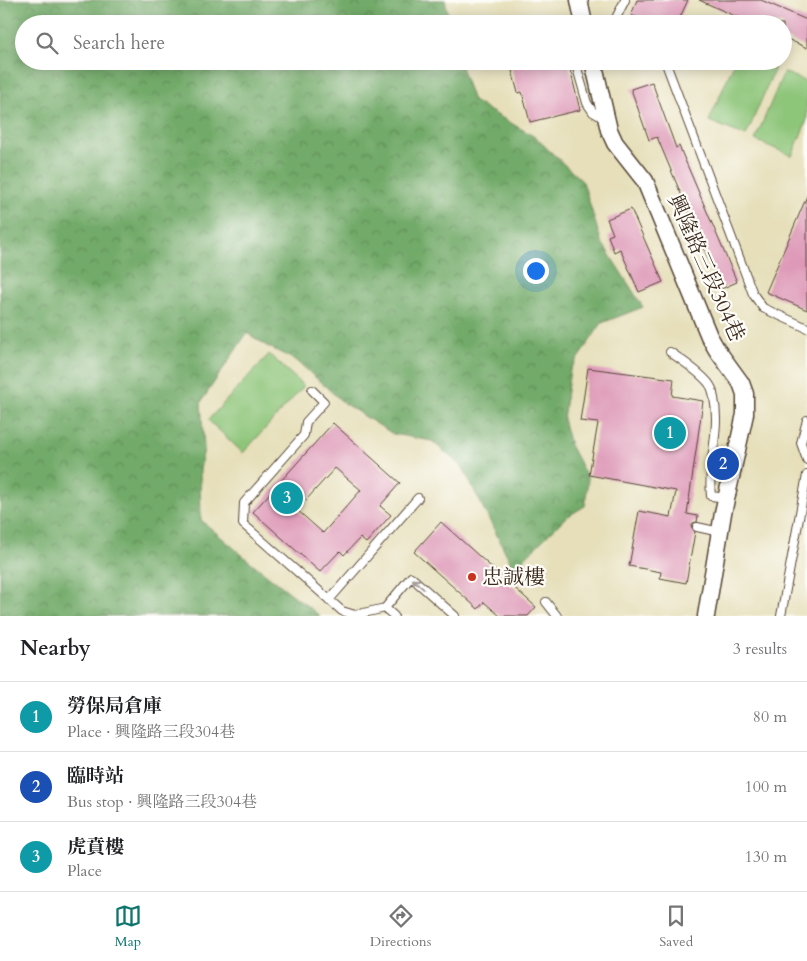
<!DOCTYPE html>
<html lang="en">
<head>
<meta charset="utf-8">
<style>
  body { margin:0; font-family:Cardo,"Noto Serif TC",serif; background:#f2f2f2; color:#202124 }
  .you { position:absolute; left:535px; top:270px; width:18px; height:18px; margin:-12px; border:4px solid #fff; border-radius:50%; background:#1a73e8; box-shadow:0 0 0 8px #1a73e833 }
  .badge { display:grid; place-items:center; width:32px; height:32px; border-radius:50%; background:#0f766e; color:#fff; font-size:16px; font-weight:700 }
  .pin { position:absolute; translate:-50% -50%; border:2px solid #fff; box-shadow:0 1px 5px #0006 }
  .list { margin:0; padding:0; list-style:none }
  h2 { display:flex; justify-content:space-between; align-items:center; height:65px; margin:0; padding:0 20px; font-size:21px }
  h2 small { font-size:16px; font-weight:400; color:#757577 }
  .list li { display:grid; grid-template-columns:32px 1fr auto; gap:15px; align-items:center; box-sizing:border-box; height:70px; padding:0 20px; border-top:1px solid #e0e0e0 }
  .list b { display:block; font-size:19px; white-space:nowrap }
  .list p { margin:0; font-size:16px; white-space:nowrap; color:#757577 }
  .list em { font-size:16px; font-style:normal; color:#757577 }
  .icon { flex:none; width:28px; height:28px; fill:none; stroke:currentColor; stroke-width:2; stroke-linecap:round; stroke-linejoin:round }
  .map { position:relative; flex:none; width:807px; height:616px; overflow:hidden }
  .search { position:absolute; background:#fff; box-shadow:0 2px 12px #0003; left:15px; right:15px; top:15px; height:55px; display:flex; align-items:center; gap:12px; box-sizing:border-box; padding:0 18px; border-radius:28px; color:#757577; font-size:19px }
  .sheet { height:275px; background:#fff }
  nav { display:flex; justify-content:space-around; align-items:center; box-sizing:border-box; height:70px; border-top:1px solid #e0e0e0; background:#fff; font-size:14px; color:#757577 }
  nav a { display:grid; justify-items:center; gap:2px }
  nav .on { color:#0f766e }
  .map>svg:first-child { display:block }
  .grass { fill:#8dc579; stroke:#64784c }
  .forest { fill:url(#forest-crowns); stroke:#566a44 }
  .building { fill:#de99b8; fill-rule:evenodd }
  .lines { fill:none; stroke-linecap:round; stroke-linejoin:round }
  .service-casing { stroke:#554535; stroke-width:10 }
  .minor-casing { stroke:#554535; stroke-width:19 }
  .service { stroke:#fff; stroke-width:8 }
  .minor { stroke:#fff; stroke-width:16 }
  .oneway { stroke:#a79f9a }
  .poi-dot { fill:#c8321e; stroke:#fdfcf7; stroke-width:2 }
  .labels { text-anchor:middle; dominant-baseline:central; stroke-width:4.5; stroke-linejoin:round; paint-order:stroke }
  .street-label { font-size:21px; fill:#3b2a1e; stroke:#fdfcf7 }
  .poi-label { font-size:21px; fill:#3b2a1e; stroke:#fdfcf7; text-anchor:start }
</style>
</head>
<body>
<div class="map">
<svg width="807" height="616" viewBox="0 0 807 616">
  <defs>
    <pattern id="forest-crowns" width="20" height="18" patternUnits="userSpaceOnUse" patternTransform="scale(1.25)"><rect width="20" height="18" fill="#72aa69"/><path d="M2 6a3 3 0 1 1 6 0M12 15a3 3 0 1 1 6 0" fill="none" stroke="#5f8b56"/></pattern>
  </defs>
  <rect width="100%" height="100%" fill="#fdfcf7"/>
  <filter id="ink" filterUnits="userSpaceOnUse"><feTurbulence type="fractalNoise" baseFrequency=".02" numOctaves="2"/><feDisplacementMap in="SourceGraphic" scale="10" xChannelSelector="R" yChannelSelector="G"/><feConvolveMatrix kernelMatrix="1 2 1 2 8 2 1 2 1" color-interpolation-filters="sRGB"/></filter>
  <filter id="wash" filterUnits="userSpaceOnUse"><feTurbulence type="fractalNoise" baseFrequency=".0096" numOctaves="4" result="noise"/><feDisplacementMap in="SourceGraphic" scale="20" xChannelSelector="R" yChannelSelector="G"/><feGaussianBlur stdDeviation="1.12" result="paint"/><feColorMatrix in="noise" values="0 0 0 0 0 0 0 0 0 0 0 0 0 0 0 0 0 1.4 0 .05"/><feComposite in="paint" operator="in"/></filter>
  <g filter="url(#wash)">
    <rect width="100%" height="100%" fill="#e6dfba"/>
    <path class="grass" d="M 735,61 L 760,61 L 775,68 L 746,136 L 709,121 Z
      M 784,72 L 807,82 L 807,120 L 792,156 L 755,140 Z
      M 269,354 L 304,386 L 243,453 L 208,420 Z"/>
    <path class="forest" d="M 0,0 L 445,0 L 450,24 L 24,24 L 24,61 L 459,61 L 473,101 L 535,137 L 583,182 L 601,241 L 643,307 L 602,323 L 570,370 L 563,419 L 570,445 L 588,479 L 585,506 L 565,518 L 514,569 L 463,468 L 432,441 L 393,434 L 345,404 L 297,361 L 267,346 L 247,333 L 201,402 L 204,448 L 200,470 L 201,520 L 248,560 L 320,616 L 0,616 Z"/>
    <g id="blocks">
      <path class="building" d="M 637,0 L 688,0 L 677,24 L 652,24 L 631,15 Z
        M 699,0 L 761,0 L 807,20 L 807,48 L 783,37 L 783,24 L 753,24 Z
        M 532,61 L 568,61 L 580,110 L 530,122 L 522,92 L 518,93 L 511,67 Z
        M 652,82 L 676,148 L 679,146 L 737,282 L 721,289 L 657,137 L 649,140 L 631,89 Z
        M 807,196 L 807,310 L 766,292 Z
        M 631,209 L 663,282 L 639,292 L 620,249 L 614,252 L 608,236 L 613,234 L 607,219 Z
        M 588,368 L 674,379 L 672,396 L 703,401 L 687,514 L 698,516 L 697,522 L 693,523 L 691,526 L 695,532 L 686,583 L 660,578 L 661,572 L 629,566 L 639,511 L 671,517 L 676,491 L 589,475 L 598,423 L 580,421 Z
        M 333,423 L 400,483 L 380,506 L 391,515 L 366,543 L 360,538 L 344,555 L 340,551 L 320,572 L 253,512 ZM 335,468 L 361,490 L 323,533 L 297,510 Z
        M 441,522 L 536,607 L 528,616 L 500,616 L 484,602 L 478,609 L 414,552 Z"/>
    </g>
  </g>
  <g filter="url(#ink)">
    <use href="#blocks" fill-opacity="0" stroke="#554535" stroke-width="1"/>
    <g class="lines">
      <defs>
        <path id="service" d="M 613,24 L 625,0
          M 575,61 L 587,103 L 593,112 L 605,119
          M 665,61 L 753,294 L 763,308 L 807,328
          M 670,352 C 680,359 706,376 711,387 C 713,390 713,395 714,398 C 721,431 707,463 711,496 L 727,498
          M 312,390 L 324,402 L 306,422 L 304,435 L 244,503 L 243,524 L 342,611 L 355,615 L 385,608
          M 807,420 L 801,443 L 807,460
          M 697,527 L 720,532
          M 329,600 L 418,498
          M 546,602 L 557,616
          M 394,616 L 385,608 L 411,577 L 455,616
          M 781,616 L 807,475"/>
        <path id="minor" d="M 579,0 L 584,24
          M 593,61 L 609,130 L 615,143 L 645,181 L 709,336 L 717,350 L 741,383 L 745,394 L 745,414 L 723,513 L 706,616"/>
      </defs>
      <use href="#service" class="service-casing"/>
      <use href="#minor" class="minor-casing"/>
      <use href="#service" class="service"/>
      <use href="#minor" class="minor"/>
    </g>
    <defs><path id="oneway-shaft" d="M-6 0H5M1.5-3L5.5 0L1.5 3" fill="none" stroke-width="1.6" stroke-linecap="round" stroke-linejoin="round" transform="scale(1.25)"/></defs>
    <use class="oneway" href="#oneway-shaft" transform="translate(418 584) rotate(-138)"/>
  </g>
  <circle class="poi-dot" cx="472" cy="577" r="5"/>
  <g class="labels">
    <g class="street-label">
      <text transform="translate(706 268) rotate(66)">興隆路三段304巷</text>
    </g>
    <g class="poi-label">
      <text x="482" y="577">忠誠樓</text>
    </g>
  </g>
</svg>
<div class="you"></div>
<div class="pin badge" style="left:670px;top:433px;background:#0f9aa8">1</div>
<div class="pin badge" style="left:723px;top:464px;background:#1a4fb4">2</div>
<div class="pin badge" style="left:287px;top:498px;background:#0f9aa8">3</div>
<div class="search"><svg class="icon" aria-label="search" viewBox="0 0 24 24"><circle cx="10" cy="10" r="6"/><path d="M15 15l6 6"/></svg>Search here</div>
</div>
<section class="sheet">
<h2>Nearby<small>3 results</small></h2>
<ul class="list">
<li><span class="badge" style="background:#0f9aa8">1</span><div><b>勞保局倉庫</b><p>Place · 興隆路三段304巷</p></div><em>80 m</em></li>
<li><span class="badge" style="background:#1a4fb4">2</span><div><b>臨時站</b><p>Bus stop · 興隆路三段304巷</p></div><em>100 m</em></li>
<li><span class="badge" style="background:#0f9aa8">3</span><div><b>虎賁樓</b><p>Place</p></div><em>130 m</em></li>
</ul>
</section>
<nav>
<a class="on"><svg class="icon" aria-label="map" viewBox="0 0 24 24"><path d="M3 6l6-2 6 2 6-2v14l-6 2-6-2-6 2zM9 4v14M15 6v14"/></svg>Map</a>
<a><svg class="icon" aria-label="directions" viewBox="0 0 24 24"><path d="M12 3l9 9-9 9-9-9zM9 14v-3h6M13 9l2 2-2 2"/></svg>Directions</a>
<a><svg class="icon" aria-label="saved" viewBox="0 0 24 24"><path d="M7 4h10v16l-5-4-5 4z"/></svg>Saved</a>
</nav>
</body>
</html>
